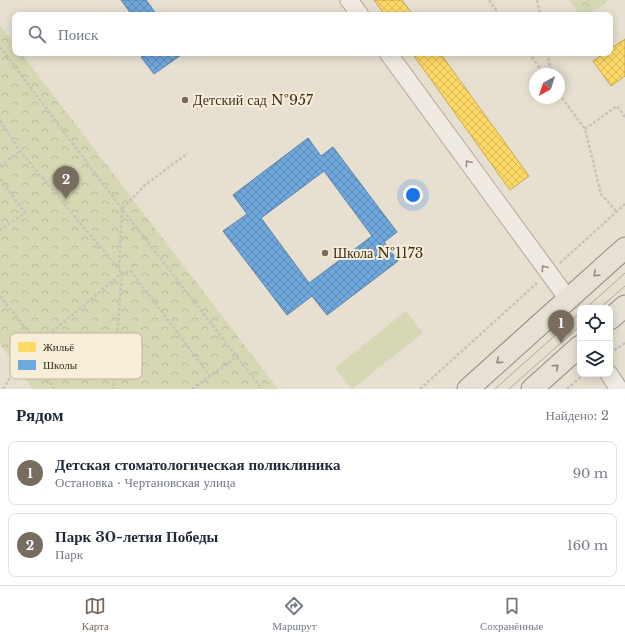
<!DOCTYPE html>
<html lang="ru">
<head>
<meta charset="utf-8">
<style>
  body { margin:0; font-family:"Libre Baskerville",serif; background:#f2f2f3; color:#1f2937 }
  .controls { position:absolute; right:12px; bottom:12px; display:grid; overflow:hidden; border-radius:8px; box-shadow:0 2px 10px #0003 }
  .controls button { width:36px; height:36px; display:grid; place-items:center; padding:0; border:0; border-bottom:1px solid #e0e1e3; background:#fff; color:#1f2937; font:20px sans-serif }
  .compass { position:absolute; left:529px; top:68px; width:36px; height:36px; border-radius:50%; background:#fff; box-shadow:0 2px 10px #0003; rotate:219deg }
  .you { position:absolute; left:413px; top:195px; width:14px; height:14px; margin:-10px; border:3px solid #fff; border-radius:50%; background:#1a73e8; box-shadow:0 0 0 6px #1a73e833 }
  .badge { display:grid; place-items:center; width:26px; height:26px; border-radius:50%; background:#786c5e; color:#fff; font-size:13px; font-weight:700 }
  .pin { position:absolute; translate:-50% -33px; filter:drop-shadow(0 1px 2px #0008) }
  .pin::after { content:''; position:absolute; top:21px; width:14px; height:12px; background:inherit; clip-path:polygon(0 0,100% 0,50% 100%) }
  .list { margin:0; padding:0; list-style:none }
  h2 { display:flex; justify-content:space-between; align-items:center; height:52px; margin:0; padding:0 16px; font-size:17px }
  h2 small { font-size:13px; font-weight:400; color:#747a83 }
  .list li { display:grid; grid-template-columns:26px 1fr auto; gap:12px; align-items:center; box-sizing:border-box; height:64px; margin:0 8px 8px; padding:0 8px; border:1px solid #e0e1e3; border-radius:8px }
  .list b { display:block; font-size:15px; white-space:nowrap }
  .list p { margin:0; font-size:13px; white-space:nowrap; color:#747a83 }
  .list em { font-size:13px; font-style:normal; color:#747a83 }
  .icon { flex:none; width:22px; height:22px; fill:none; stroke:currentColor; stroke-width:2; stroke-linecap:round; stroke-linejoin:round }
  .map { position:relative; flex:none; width:625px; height:389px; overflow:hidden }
  .search { position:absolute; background:#fff; box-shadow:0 2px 10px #0003; left:12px; right:12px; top:12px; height:44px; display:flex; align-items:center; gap:10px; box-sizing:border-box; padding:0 14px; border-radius:8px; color:#747a83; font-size:15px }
  .sheet { height:196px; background:#fff }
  nav { display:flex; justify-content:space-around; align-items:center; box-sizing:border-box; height:56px; border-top:1px solid #e0e1e3; background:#fff; font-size:11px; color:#747a83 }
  nav a { display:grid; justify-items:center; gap:2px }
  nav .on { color:#786c5e }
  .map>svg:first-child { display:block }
  .grass { fill:#d6d7b3 }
  .forest { fill:url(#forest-crowns) }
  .homes { fill:url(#homes-cross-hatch); stroke:#c5a651 }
  .schools { fill:url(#schools-cross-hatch); stroke:#6083a4; fill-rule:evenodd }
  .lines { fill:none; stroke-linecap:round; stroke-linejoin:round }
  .minor-casing { stroke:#ada599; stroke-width:19 }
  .major-casing { stroke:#928b80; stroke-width:23 }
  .path { stroke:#c8c2b9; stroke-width:2.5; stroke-dasharray:3 2; stroke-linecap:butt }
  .minor { stroke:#efebe3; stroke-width:17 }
  .major { stroke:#e6e1d4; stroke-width:21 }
  .tram { stroke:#afaaa2; stroke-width:1 }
  .oneway { stroke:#968c82 }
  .oneway2 { stroke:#92887a }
  .poi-dot { fill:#786c5e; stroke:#f7eed8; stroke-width:1.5 }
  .labels { text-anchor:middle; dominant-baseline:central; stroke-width:4; stroke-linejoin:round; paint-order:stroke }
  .poi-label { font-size:14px; fill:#3d2e20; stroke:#f7eed8; text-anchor:start }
  .key { fill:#f7eed8; stroke:#bfb4a1; stroke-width:1 }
  .key-label { font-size:11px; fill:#3d2e20 }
</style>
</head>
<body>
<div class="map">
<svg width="625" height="389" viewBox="0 0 625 389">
  <defs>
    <pattern id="forest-crowns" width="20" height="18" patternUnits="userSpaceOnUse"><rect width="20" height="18" fill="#d6d7b3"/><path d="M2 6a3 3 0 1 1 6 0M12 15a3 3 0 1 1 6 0" fill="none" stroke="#b9b99a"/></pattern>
    <pattern id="homes-cross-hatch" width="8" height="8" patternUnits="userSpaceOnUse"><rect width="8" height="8" fill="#ffd966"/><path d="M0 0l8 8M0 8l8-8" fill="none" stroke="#dbbb58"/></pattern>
    <pattern id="schools-cross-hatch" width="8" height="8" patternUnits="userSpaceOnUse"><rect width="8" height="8" fill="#6fa8dc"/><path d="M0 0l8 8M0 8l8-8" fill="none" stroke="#5c89b2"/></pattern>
  </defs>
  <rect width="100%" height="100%" fill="#e7e0d1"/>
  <path class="grass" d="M 406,311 L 423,333 L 352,389 L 335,368 Z"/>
  <path class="forest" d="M 569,0 L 609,0 L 588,15 L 580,15 Z
    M 0,25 L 15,45 L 15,53 L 21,53 L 278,389 L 33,389 L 0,344 Z"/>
  <path class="homes" d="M 374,0 L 402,0 L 413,15 L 385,15 Z
    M 625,39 L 625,76 L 611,86 L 593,61 L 605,53 L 610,53 L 610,49 Z
    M 412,53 L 440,53 L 529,176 L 510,190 Z"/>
  <path class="schools" d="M 121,0 L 146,0 L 157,15 L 132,15 Z
    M 147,53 L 184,53 L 154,74 L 141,57 Z
    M 308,138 L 321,156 L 333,147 L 397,232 L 384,242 L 398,261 L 327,315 L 312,296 L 287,315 L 223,231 L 247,214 L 233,195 ZM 324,171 L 372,236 L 309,283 L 261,218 Z"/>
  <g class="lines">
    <defs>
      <path id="minor" d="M 349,0 L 360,15
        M 388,53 L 568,299
        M 609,374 L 619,389"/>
      <path id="major" d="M 610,319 L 625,306
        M 468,389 L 625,248
        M 532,389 L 580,346"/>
    </defs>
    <use href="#minor" class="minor-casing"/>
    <use href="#major" class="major-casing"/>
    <path class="path" d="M 489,0 L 500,15
      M 537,0 L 540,15
      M 0,47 L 122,209 L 237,357
      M 529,53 L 544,74
      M 547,53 L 552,74
      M 559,94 L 585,129 L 601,194 L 617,212
      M 0,121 L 20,151 L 122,273 L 113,389
      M 585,129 L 617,106 L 625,117
      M 0,166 L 20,151
      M 0,179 L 25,213 L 0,230
      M 560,263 L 625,204
      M 119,268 L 122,209 L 145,185 L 188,153
      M 0,296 L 38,344
      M 559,328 L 566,337
      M 610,353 L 625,343
      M 3,389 L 26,352
      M 55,389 L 26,352 L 38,344 L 122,273 L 131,271 L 210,376
      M 192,389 L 237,357 L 262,389
      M 420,389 L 537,283
      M 567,389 L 584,374"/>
    <use href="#minor" class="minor"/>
    <use href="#major" class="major"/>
    <path class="tram" d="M 586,308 L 625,273
      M 600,308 L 625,286
      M 495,389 L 580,313
      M 509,389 L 580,326"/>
  </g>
  <defs><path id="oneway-chevron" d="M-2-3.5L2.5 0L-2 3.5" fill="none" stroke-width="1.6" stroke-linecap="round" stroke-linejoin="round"/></defs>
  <g class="oneway">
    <use href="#oneway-chevron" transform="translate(468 163) rotate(-126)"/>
    <use href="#oneway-chevron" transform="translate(544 268) rotate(-126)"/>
  </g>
  <g class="oneway2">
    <use href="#oneway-chevron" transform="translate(596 274) rotate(138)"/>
    <use href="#oneway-chevron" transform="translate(499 361) rotate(138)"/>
    <use href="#oneway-chevron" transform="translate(556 367) rotate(-42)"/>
  </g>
  <g class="poi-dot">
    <circle cx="185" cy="100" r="4"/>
    <circle cx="325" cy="253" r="4"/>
  </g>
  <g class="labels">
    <g class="poi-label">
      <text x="193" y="100">Детский сад №957</text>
      <text x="333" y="253">Школа №1173</text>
    </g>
  </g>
  <rect x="10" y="333" width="132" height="46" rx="6" class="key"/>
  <rect x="18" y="342" width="18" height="10" fill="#ffd966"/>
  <rect x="18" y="360" width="18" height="10" fill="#6fa8dc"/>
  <g class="key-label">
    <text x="43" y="351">Жильё</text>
    <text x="43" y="369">Школы</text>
  </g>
</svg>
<div class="controls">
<button><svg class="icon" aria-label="locate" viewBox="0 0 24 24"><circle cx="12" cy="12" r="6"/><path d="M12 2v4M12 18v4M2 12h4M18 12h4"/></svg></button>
<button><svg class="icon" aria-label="layers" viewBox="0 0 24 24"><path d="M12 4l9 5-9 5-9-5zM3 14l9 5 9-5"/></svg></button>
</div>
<svg class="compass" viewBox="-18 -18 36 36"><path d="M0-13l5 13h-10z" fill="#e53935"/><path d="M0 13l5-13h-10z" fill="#747a83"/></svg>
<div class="you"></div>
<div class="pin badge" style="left:561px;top:343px">1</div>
<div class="pin badge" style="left:66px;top:199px">2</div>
<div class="search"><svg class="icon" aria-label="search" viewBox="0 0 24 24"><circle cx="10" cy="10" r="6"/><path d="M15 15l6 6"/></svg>Поиск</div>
</div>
<section class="sheet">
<h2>Рядом<small>Найдено: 2</small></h2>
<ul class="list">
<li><span class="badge">1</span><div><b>Детская стоматологическая поликлиника</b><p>Остановка · Чертановская улица</p></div><em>90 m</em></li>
<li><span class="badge">2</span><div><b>Парк 30-летия Победы</b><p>Парк</p></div><em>160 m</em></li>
</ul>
</section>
<nav>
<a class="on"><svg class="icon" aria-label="map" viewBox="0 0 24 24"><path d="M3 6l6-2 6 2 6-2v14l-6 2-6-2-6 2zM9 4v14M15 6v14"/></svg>Карта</a>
<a><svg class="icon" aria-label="directions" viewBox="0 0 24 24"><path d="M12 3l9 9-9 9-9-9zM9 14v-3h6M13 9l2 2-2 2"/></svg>Маршрут</a>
<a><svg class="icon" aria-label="saved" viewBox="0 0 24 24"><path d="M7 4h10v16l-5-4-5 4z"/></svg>Сохранённые</a>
</nav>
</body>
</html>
